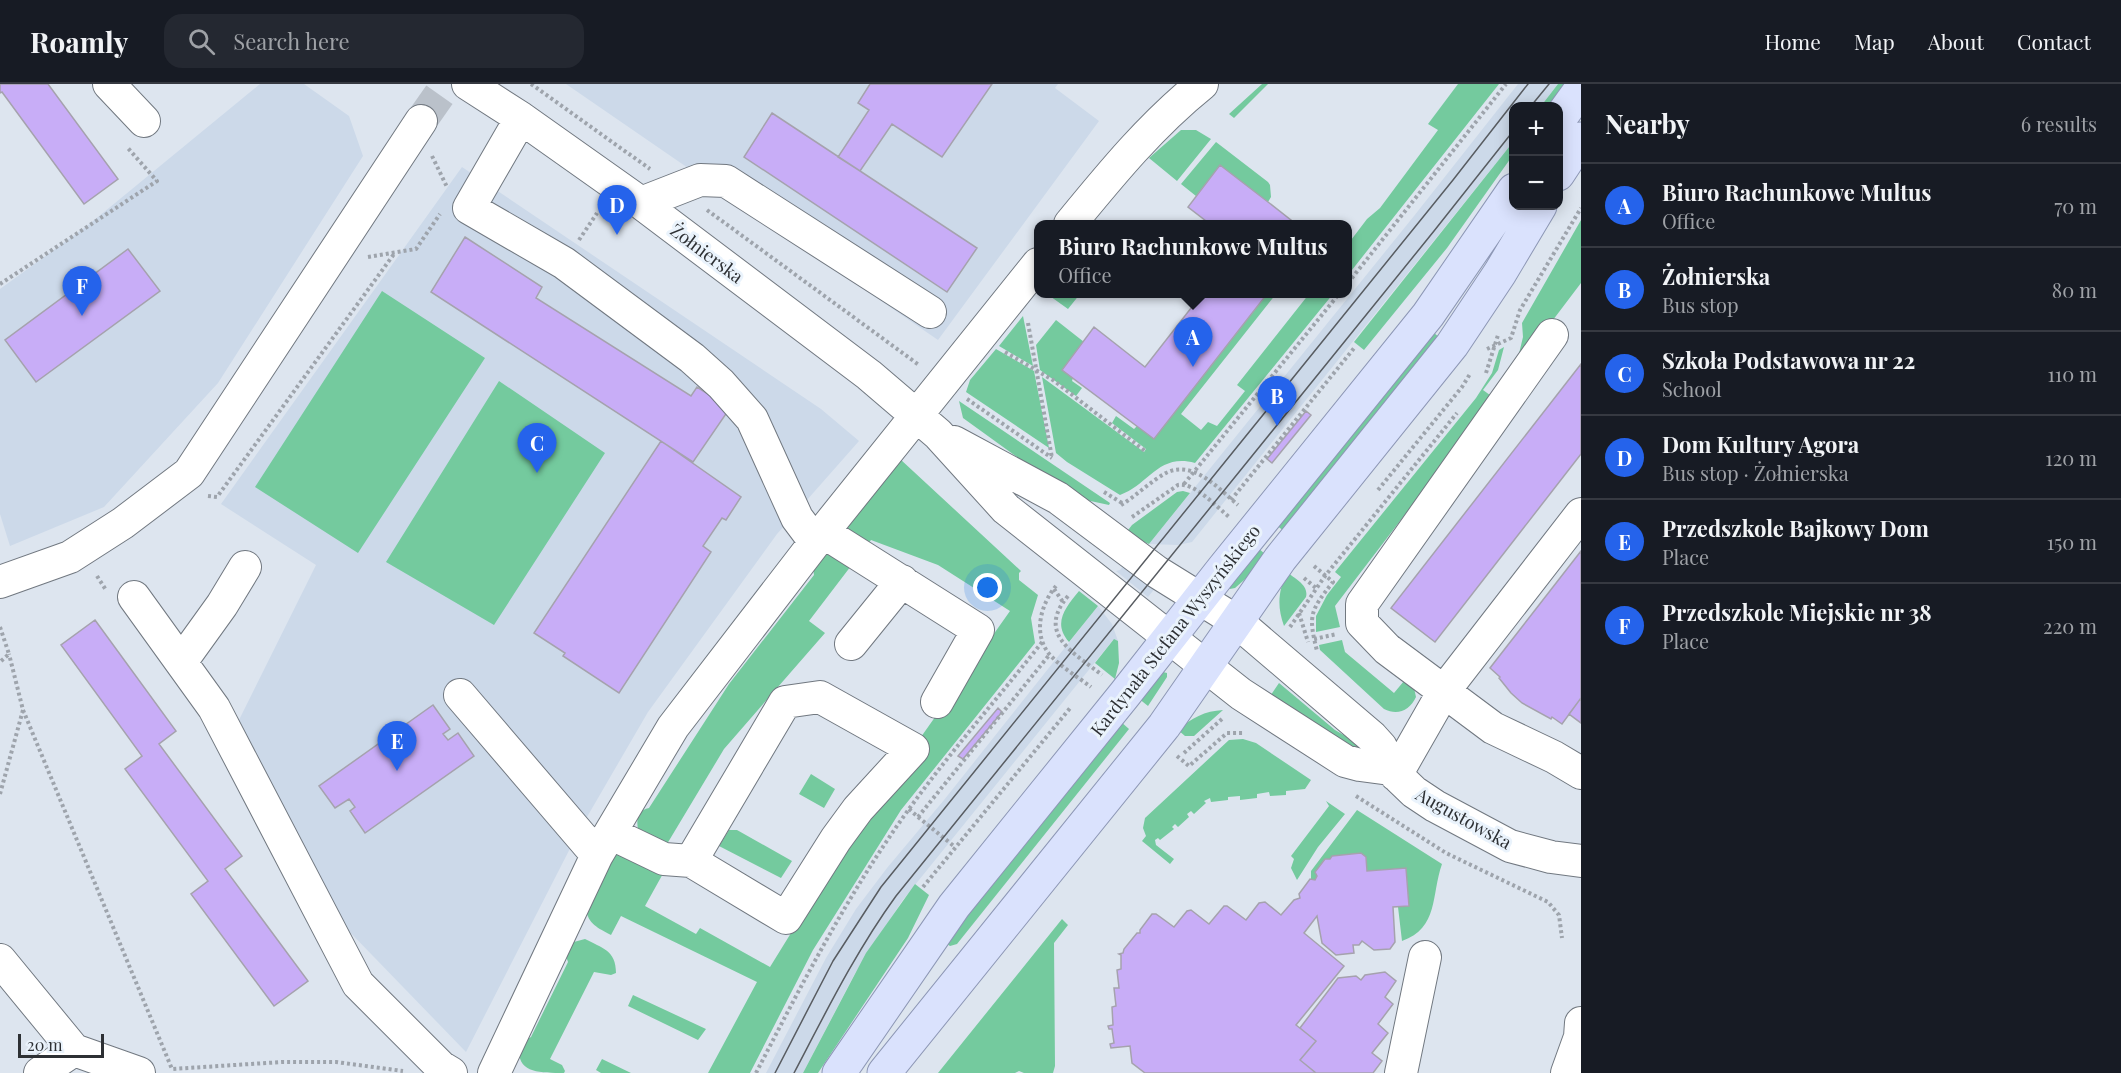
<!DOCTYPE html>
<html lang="en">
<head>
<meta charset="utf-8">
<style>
  body { margin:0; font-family:"Playfair Display",serif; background:#242831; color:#f1f3f6 }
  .controls { position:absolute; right:18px; top:18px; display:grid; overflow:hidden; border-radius:12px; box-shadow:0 3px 15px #0003 }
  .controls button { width:54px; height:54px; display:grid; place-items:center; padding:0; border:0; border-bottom:2px solid #363941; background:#171b24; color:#f1f3f6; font:30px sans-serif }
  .scale { position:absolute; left:18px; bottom:15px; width:86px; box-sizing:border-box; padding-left:6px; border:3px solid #2d3034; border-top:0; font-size:16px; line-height:21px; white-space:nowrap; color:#2d3034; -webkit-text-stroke:4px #eaf3fc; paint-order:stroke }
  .you { position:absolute; left:988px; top:504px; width:21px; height:21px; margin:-15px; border:4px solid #fff; border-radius:50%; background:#1a73e8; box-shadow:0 0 0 9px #1a73e833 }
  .badge { display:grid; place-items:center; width:39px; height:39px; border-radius:50%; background:#2563eb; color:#fff; font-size:20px; font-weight:700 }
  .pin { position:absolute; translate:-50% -50px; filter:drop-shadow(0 2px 3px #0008) }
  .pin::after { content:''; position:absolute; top:32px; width:21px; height:18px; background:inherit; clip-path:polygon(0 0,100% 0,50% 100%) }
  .popup { position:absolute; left:1034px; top:136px; width:318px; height:78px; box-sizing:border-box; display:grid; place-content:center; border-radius:12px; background:#171b24; filter:drop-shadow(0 2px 4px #0005); font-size:20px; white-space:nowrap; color:#9ea1a6 }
  .popup b { font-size:22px; color:#f1f3f6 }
  .popup::after { content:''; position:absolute; left:50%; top:100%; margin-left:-12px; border:12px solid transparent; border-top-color:#171b24 }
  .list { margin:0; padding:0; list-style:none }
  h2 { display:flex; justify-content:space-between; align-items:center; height:78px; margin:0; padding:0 24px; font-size:26px }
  h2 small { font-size:20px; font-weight:400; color:#9ea1a6 }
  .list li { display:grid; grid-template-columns:39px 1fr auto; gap:18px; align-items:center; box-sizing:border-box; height:84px; padding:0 24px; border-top:2px solid #363941 }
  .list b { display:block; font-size:22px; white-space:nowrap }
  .list p { margin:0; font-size:20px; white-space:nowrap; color:#9ea1a6 }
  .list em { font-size:20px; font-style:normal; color:#9ea1a6 }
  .icon { flex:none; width:33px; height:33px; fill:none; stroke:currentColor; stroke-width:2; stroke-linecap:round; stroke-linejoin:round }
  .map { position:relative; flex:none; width:1581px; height:989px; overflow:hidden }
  header { display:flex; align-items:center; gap:36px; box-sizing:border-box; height:84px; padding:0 30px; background:#171b24; border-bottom:2px solid #363941 }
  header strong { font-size:28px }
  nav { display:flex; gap:33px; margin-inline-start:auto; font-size:21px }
  .search { width:420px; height:54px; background:#242831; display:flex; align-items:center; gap:15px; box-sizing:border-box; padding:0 21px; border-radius:18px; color:#9ea1a6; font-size:22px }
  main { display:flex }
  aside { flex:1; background:#171b24 }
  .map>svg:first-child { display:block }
  .built { fill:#ccd9e9 }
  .green { fill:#74ca9e }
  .building { fill:#c8adf7; stroke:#a5a2ad; stroke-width:1.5 }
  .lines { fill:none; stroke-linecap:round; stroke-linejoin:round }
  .minor-tunnel { stroke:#bac1ca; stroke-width:32; stroke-dasharray:32 16; stroke-linecap:butt }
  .minor-casing { stroke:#717880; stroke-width:34 }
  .major-casing { stroke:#8d97b5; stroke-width:35 }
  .path { stroke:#9ea4ac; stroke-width:4; stroke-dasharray:3 3; stroke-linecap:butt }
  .minor { stroke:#fff; stroke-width:32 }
  .major { stroke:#dae2fd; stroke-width:33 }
  .tram { stroke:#585c61; stroke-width:1.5 }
  .labels { text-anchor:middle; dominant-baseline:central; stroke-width:6; stroke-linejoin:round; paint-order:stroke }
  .street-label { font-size:18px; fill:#2d3034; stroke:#eaf3fc }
</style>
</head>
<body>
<header>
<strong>Roamly</strong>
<div class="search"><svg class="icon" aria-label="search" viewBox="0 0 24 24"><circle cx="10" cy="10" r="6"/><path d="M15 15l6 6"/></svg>Search here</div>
<nav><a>Home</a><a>Map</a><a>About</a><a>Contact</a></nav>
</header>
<main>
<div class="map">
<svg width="1581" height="989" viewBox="0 0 1581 989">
  <rect width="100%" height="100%" fill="#dde5ef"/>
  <path class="built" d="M 260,0 L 304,0 L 349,32 L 363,72 L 218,299 L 104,423 L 10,462 L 0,430 L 0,205 L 87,142 Z
    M 566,0 L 1058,0 L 1055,4 L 1099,37 L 938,256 Z
    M 1518,0 L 1558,0 L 1541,22 L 1514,22 L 1513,58 L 1192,458 L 1178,461 L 1149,460 L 1414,132 Z
    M 462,83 L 821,325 L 859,357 L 777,450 L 648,628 L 580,745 L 466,968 L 342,840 L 238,638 L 316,481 L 221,420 Z
    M 1124,481 L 1156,503 L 1148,513 L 1116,487 L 1120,486 Z
    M 1098,522 L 1112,540 L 1118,557 L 1113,556 L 902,817 L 854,891 L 803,989 L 766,989 L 826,874 L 856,825 L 887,784 L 944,716 Z"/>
  <path class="green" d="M 1262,0 L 1268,0 L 1234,34 L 1229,30 Z
    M 1458,0 L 1499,0 L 1348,191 L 1348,160 L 1367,135 L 1380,124 L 1438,46 L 1428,40 Z
    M 1558,0 L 1564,0 L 1548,22 L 1541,22 Z
    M 1181,46 L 1196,46 L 1211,55 L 1177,97 L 1149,74 Z
    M 1216,58 L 1268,98 L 1270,101 L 1271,113 L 1268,118 L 1220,82 L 1196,112 L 1181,100 Z
    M 1513,58 L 1513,71 L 1447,164 L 1364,266 L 1354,258 Z
    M 1581,136 L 1581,199 L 1515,286 L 1523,253 L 1522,239 Z
    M 382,207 L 485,274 L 358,469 L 255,403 Z
    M 1047,210 L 1080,210 L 1068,225 Z
    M 1267,210 L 1276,210 L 1181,330 L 1201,346 L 1208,338 L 1217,342 L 1245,307 L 1237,301 L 1309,210 L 1333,210 L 1195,379 C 1158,369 1149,401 1120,411 L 1067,378 L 1056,369 L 1042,293 L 1144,368 L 1146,365 L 1112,339 L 1116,332 L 1134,345 L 1137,342 L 1154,355 Z
    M 1023,232 L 1033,282 L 999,262 Z
    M 1056,236 L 1084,258 L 1072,297 L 1082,304 L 1076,312 L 1040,286 L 1036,261 Z
    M 1434,249 L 1439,253 L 1285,448 L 1275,440 Z
    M 1504,263 L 1498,286 L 1483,306 L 1494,314 L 1335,522 L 1340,543 L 1316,548 L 1316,532 L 1327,511 L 1341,493 L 1335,488 L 1476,314 L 1492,289 L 1499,266 Z
    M 996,265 L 1034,287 L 1049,364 L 966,308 L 970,296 Z
    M 499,297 L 605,369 L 494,541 L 386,478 Z
    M 959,317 L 1110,419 L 1109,421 L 1072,413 L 963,334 Z
    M 900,375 L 1021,487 L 1019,489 L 1019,496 L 1038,511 L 1031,534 L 1035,559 L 901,726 L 813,866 L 750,989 L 708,989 L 757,898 L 621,832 L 611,851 C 598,844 588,840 586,825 L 612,773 L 617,769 L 665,786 L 645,822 L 696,850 L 700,844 L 770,883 L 851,752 L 1010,527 L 938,481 L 871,456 L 864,465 L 846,445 L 847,439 Z
    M 1183,407 L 1190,409 L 1149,460 L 1125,450 L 1132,441 L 1177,408 Z
    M 1257,463 L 1266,471 L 1251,490 L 1235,504 L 1230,505 L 1229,503 Z
    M 829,468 L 854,478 L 809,537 L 825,549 L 724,665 L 664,765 L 638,745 C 636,735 638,726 649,724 L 729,600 L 814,491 C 812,480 819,470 829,468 Z
    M 1287,488 C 1295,495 1309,501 1306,513 L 1284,542 C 1277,523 1278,507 1287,488 Z
    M 1079,507 L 1098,522 L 1069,558 C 1052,539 1066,523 1079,507 Z
    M 1114,555 L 1118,557 L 1119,579 L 1115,595 L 1095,579 Z
    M 1342,556 L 1345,568 L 1394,609 L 1404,597 L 1414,604 L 1416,613 C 1410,626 1398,632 1384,625 L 1320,566 L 1319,561 Z
    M 1163,588 L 1167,589 L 1167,593 L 1148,622 L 1138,614 Z
    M 1279,599 L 1335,646 L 1375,669 L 1368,672 L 1266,618 Z
    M 1223,626 L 1194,652 L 1185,652 L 1178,646 C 1191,634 1205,627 1223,626 Z
    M 1120,637 L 1129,645 L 957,860 L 950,862 L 947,860 L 959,836 Z
    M 1243,655 L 1256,659 L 1311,696 L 1305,705 L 1286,707 L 1286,711 L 1270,712 L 1269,708 L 1257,710 L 1257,714 L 1240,716 L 1240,712 L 1228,713 L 1228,716 L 1211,718 L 1210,714 L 1204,717 L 1206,719 L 1194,730 L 1191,727 L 1187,730 L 1189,733 L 1178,743 L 1175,740 L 1172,743 L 1174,745 L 1160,756 L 1158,754 L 1155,756 L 1156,761 L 1174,775 L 1170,780 L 1142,757 L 1146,752 L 1143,744 L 1145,734 L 1229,656 Z
    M 811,690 L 835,705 L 824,724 L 799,710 Z
    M 1326,717 L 1345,730 L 1318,763 L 1297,796 L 1291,784 L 1294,775 L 1291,772 L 1329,722 Z
    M 1357,726 L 1442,780 C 1431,811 1439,844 1402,857 L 1398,823 L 1409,822 L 1406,784 L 1367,787 L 1366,773 L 1361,770 L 1332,772 L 1330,775 L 1325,775 L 1315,788 L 1317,792 L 1315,796 L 1311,796 L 1311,787 Z
    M 729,746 L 737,746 L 792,777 L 781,794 L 719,762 Z
    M 915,800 L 929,811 L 908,854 L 818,989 L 803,989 L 866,869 Z
    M 1062,835 L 1068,841 L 1054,859 L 1055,982 L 1053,989 L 1024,989 L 1019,987 L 1015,989 L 938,989 Z
    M 585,855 C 602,864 616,866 616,889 L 611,891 L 594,888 L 550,975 L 562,981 L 565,987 L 564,989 C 538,989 514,989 520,959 L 531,953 L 568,878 L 564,866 L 570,859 Z
    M 633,911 L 706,945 L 698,956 L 628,922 Z
    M 602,975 L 631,989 L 601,989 L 596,986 Z"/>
  <path class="building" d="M 0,0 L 48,0 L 118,95 L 84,120 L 2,8 L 0,9 Z
    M 870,0 L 992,0 L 942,73 L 892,40 L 860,87 L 838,73 L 869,26 L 858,19 Z
    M 772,29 L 977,164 L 947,208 L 744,73 Z
    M 1220,81 L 1268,118 L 1296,140 L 1210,140 L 1188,123 Z
    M 465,153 L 542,203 L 536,214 L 691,312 L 697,303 L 730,324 L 693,378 L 431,208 Z
    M 128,165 L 160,207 L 36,298 L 5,256 Z
    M 1202,210 L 1267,210 L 1154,355 L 1062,286 L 1094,243 L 1145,283 Z
    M 1581,280 L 1581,370 L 1435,558 L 1391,524 Z
    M 1306,327 L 1311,331 L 1272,379 L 1267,375 Z
    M 661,357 L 741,413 L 726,436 L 722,434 L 703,462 L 711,468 L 619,609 L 563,572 L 565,569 L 534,549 Z
    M 1581,467 L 1581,614 L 1562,640 L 1552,633 L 1551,635 L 1522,619 L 1511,609 L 1499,594 L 1500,593 L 1490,584 Z
    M 95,536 L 176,647 L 159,660 L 242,772 L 225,785 L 308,897 L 274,922 L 191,810 L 208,797 L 125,685 L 142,672 L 61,561 Z
    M 1581,614 L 1581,639 L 1569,630 Z
    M 433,621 L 450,645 L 443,650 L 448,656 L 458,649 L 474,672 L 365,749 L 350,727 L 355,723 L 349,715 L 335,724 L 319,702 Z
    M 998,624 L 1002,628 L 963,675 L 958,672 Z
    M 1361,769 L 1366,773 L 1367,787 L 1406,784 L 1409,822 L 1393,823 L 1395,858 L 1390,865 L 1374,866 L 1362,857 L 1359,861 L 1353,861 L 1354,869 L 1336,871 L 1322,859 L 1317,832 L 1304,849 L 1344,882 L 1296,941 L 1316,957 L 1300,976 L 1316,989 L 1145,989 L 1132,979 L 1130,962 L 1111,964 L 1110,960 L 1114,959 L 1112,945 L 1109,945 L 1108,942 L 1113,941 L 1112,923 L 1116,922 L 1114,904 L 1119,904 L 1117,886 L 1121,885 L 1121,871 L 1119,870 L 1123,869 L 1124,865 L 1137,849 L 1140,849 L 1140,846 L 1152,830 L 1156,830 L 1174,843 L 1187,827 L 1191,826 L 1209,840 L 1224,822 L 1227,822 L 1246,836 L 1259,819 L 1265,818 L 1281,831 L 1294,816 L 1300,814 L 1299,810 L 1310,795 L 1315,796 L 1317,792 L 1315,788 L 1325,775 L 1330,775 L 1332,772 Z
    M 1385,888 L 1396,897 L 1385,913 L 1393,920 L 1378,940 L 1388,949 L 1372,969 L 1382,977 L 1373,989 L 1316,989 L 1300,976 L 1316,957 L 1300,944 L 1338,894 L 1356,892 L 1361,896 L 1365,891 Z"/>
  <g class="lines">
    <path class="minor-tunnel" d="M 421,37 L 447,0"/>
    <defs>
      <path id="minor" d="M 109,0 L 144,37
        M 468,0 L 521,34 L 641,119 L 869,291 L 938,350 L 1006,425 L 1241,610 L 1345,677 L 1360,681 L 1390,685
        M 521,34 L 469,124 L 564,179 L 692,274 L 721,300 L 752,335 L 797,434 L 815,458
        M 641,119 L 700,96 L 726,97 L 930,228
        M 1070,140 C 1111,90 1151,41 1202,0
        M 1552,251 L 1362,520 L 1362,539 L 1387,565 L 1493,644 L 1554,673 L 1581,689
        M 954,358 L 1058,414 L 1157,488 L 1236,537 L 1372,653 L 1381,663 L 1390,685 L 1414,708 L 1435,722 L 1510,762 L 1551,773 L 1581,777
        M 823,448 L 978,546 L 937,618
        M 0,498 L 70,473 L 123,439 L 189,389 L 421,37
        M 134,513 L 214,624 L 358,900 L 441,983 L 451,989
        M 851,560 L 902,497
        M 181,578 L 222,521 L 245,483
        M 460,611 L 597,771
        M 1396,691 L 1444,607 L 1581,430
        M 610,749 L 664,775 L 691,777 L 786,834 L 836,755 L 858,725 L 913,665 L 820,613 L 785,618 L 691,777
        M 0,876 L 74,966 L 139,989
        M 40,989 L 74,966
        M 494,989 L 597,771 L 673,643 L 823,448 L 1038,180
        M 1401,989 L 1425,873
        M 1567,989 L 1580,953 L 1581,939"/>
      <path id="major" d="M 1558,37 L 1581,5
        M 1558,90 L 1581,55
        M 839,989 L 954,822 L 1125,610 L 1223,485 L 1428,231 L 1514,106
        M 884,989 L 1164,642 L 1280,475 L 1452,261 L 1500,189 L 1540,122"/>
    </defs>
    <use href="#minor" class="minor-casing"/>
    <use href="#major" class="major-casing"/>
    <path class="path" d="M 531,0 L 650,85
      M 432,72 L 447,103
      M 707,126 L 919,281
      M 579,156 L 597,129
      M 368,173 L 416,165 L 440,130
      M 1348,199 L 1506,0
      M 0,200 L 157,97 L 127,63
      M 1028,239 L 1052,374
      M 1487,265 L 1511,254 L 1520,226 L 1581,124
      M 1005,268 L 1053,296 L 1145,367
      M 1486,289 L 1498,251
      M 967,315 L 1052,374
      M 1184,400 L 1339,210
      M 1378,406 L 1462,303 L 1470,290
      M 1104,408 L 1122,419
      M 208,412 L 217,413 L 394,170
      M 1231,416 L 1355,263
      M 1121,421 C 1136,412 1151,397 1166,389 C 1193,375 1219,405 1238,421
      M 1132,433 L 1178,401 C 1194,398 1216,422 1229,433
      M 1314,482 L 1333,498 C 1310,527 1308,531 1317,567
      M 97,492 L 106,506
      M 1304,494 L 1316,504
      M 1056,502 C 1041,520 1032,550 1050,571 C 1061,583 1078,593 1091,603
      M 1054,505 L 1063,518
      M 1068,512 C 1036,550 1073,568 1102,591
      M 1299,529 L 1308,558
      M 0,543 L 9,570 L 0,578
      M 1290,543 L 1325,492 L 1457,329
      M 1314,555 L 1337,550
      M 23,626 L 172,985 L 282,978 L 336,978 L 403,987
      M 1184,669 L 1223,634
      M 1177,672 L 1189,682 L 1227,649 L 1243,649
      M 0,710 L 23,626 L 9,570
      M 1356,712 L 1446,769 L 1548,818 L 1559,831 L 1562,854
      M 909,725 L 918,733 L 1050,570
      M 918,733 L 955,763
      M 923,803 L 1071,623
      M 756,989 C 803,898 849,808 909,725 C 951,667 999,613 1043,557"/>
    <use href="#minor" class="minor"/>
    <use href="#major" class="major"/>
    <path class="tram" d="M 1531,22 L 1549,0
      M 775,989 L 833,877 L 881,803 L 1453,96 L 1528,0
      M 794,989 C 826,928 856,867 896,812 L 1434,147 L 1514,46"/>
  </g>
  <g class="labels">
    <g class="street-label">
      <text transform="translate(707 169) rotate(37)">Żołnierska</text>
      <text transform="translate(1175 546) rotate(-52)">Kardynała Stefana Wyszyńskiego</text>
      <text transform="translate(1464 734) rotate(29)">Augustowska</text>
    </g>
  </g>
</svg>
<div class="controls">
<button>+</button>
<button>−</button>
</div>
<div class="scale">20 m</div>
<div class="you"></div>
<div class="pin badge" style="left:1193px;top:283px">A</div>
<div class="popup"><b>Biuro Rachunkowe Multus</b>Office</div>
<div class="pin badge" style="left:1277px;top:342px">B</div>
<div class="pin badge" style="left:537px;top:389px">C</div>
<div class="pin badge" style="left:617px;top:151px">D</div>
<div class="pin badge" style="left:397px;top:687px">E</div>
<div class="pin badge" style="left:82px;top:232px">F</div>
</div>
<aside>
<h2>Nearby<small>6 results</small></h2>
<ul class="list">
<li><span class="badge">A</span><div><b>Biuro Rachunkowe Multus</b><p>Office</p></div><em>70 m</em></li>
<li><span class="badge">B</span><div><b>Żołnierska</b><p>Bus stop</p></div><em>80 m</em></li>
<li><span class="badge">C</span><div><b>Szkoła Podstawowa nr 22</b><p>School</p></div><em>110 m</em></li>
<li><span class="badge">D</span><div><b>Dom Kultury Agora</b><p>Bus stop · Żołnierska</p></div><em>120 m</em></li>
<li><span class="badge">E</span><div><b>Przedszkole Bajkowy Dom</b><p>Place</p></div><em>150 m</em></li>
<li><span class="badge">F</span><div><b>Przedszkole Miejskie nr 38</b><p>Place</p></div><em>220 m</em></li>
</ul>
</aside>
</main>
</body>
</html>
